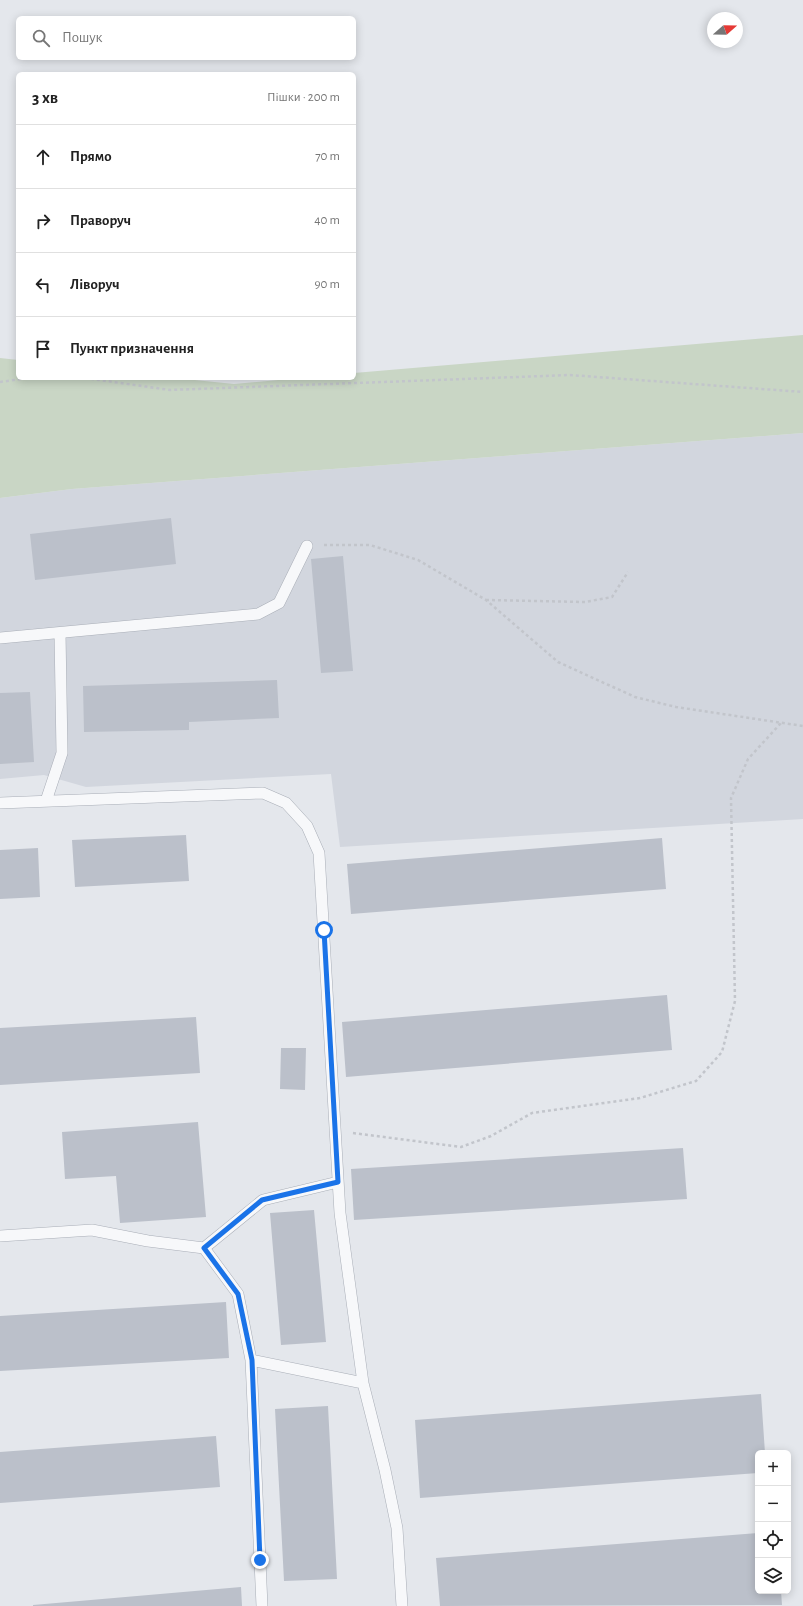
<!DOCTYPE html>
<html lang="uk">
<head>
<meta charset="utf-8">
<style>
  body { margin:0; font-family:"Alegreya Sans",sans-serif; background:#f2f2f2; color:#222 }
  .controls { position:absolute; right:12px; bottom:12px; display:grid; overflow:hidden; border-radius:6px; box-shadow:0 2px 10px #0003 }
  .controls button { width:36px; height:36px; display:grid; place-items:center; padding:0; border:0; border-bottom:1px solid #e0e0e0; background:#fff; color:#222; font:20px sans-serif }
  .compass { position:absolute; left:707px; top:12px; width:36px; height:36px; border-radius:50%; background:#fff; box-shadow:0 2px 10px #0003; rotate:70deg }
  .stop { position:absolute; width:12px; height:12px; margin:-9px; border:3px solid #1a73e8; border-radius:50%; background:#fff }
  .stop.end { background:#1a73e8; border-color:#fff; box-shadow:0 1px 4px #0008 }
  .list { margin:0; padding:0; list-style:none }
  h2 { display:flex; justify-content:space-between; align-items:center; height:52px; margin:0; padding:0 16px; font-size:17px }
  h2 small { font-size:13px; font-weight:400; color:#767676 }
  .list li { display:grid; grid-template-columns:26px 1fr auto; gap:12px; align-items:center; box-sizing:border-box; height:64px; padding:0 16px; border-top:1px solid #e0e0e0 }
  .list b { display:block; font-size:15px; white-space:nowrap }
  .list em { font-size:13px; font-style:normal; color:#767676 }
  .icon { flex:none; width:22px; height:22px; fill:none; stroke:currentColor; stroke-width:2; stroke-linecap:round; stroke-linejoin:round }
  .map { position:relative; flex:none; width:803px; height:1606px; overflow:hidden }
  .search { position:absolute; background:#fff; box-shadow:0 2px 10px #0003; left:16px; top:16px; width:340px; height:44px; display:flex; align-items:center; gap:10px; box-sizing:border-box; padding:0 14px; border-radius:6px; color:#767676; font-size:15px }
  .panel { position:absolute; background:#fff; box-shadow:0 2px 10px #0003; left:16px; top:72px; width:340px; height:308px; border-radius:6px }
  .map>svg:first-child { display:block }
  .built { fill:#d2d6de }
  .green { fill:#c9d6c5 }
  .building { fill:#bbc0ca }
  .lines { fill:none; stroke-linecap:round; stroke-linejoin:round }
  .service-casing { stroke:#a9aeb7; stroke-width:12 }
  .path { stroke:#c2c5cb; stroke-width:2.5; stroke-dasharray:3 3; stroke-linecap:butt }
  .service { stroke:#f7f8fa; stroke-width:11 }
  .route { stroke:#1a73e8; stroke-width:5 }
</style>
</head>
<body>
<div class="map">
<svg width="803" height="1606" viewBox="0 0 803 1606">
  <rect width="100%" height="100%" fill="#e4e7ec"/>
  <path class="built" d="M 803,433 L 803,819 L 340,847 L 331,774 L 86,787 L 44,775 L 0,779 L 0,498 L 72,489 Z"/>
  <path class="green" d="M 803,335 L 803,433 L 72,489 L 0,498 L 0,358 L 18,360 L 18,378 L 175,378 L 234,384 L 300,378 L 354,378 L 354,373 Z"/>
  <path class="building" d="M 171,518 L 176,564 L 35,580 L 30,534 Z
    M 343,556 L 353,671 L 321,673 L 311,559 Z
    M 277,680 L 279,718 L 189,722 L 189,730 L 84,732 L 83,686 Z
    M 30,692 L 34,762 L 0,764 L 0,693 Z
    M 186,835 L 189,881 L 75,887 L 72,840 Z
    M 662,838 L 666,889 L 351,914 L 347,864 Z
    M 38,848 L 40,897 L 0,899 L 0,850 Z
    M 667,995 L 672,1050 L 346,1077 L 342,1022 Z
    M 196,1017 L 200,1073 L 0,1085 L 0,1028 Z
    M 281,1048 L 306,1048 L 305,1090 L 280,1089 Z
    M 198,1122 L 206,1217 L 120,1223 L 116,1176 L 65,1179 L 62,1132 Z
    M 683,1148 L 687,1199 L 354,1220 L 351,1169 Z
    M 314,1210 L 326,1342 L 281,1345 L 270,1213 Z
    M 226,1302 L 229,1358 L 0,1371 L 0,1316 Z
    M 761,1394 L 765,1453 L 758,1453 L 758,1473 L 420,1498 L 415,1420 Z
    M 328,1406 L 337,1579 L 284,1581 L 275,1409 Z
    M 216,1436 L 220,1487 L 0,1503 L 0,1452 Z
    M 758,1533 L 758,1591 L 781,1591 L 782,1605 L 440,1606 L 436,1558 Z
    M 241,1587 L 242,1606 L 33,1606 L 33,1605 Z"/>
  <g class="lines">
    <defs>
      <path id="service" d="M 0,638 L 258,614 L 279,603 L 307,546
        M 46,801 L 62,753 L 60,633
        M 0,803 L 263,793 L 286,803 L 307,826 L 319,853 L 340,1213 L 363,1383 L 385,1470 L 397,1528 L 402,1606
        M 0,1236 L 92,1230 L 148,1241 L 204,1248 L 238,1294 L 251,1360 L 363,1383
        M 204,1248 L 263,1200 L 338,1182
        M 251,1360 L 262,1606"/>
    </defs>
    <use href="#service" class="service-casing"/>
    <path class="path" d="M 85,378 L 170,390 L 570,375 L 803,392
      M 0,382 L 28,378
      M 324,545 L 370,545 L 418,560 L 486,600 L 558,662 L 635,697 L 676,707 L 803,726
      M 486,600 L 585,602 L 612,597 L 628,572
      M 353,1133 L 461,1147 L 491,1136 L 532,1113 L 640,1098 L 696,1081 L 722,1052 L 735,1001 L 731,798 L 748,759 L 781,723"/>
    <use href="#service" class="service"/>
  </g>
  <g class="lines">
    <path class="route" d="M 260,1560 L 252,1360 L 238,1294 L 204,1248 L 262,1200 L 338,1182 L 324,930"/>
  </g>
</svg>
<div class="controls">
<button>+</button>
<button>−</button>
<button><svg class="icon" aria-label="locate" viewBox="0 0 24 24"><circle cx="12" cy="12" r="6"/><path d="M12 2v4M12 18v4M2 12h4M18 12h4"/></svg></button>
<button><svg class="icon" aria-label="layers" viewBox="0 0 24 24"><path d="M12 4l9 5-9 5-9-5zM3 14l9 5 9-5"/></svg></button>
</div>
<svg class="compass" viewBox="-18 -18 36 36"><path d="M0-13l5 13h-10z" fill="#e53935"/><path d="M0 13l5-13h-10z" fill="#767676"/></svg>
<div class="stop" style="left:324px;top:930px"></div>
<div class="stop end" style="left:260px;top:1560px"></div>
<div class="search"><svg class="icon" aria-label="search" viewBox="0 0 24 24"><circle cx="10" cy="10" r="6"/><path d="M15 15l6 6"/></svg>Пошук</div>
<section class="panel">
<h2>3 хв<small>Пішки · 200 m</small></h2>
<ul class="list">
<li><svg class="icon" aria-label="ahead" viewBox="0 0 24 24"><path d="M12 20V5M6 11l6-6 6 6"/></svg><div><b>Прямо</b></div><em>70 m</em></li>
<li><svg class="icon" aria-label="right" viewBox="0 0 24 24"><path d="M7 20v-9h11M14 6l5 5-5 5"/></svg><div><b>Праворуч</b></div><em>40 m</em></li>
<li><svg class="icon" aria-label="left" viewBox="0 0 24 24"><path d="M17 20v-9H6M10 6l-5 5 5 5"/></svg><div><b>Ліворуч</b></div><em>90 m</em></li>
<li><svg class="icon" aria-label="arrive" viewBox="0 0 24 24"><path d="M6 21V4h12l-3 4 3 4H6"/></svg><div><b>Пункт призначення</b></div></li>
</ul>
</section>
</div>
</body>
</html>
